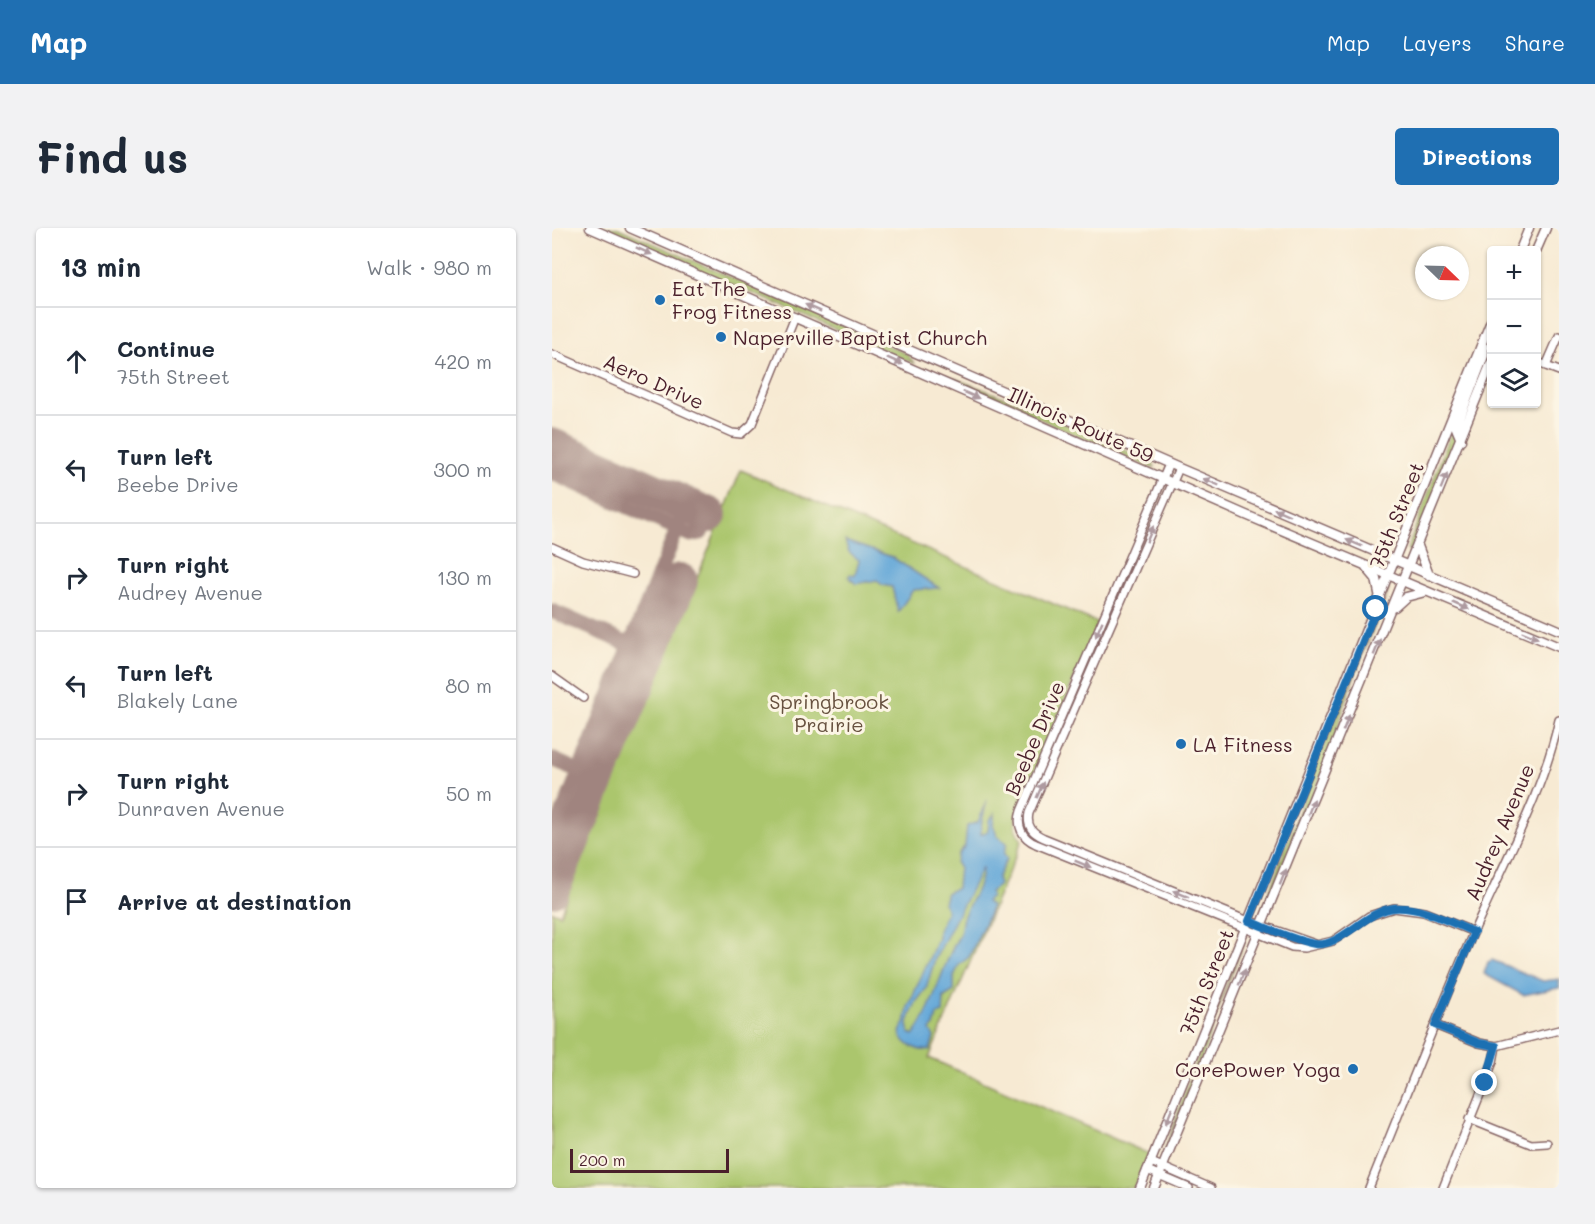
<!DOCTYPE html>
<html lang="en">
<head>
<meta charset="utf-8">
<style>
  body { margin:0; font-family:Mali,sans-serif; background:#f2f2f3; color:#1f2937 }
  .controls { position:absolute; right:18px; top:18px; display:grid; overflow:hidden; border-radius:6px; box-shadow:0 2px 4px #0004 }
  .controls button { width:54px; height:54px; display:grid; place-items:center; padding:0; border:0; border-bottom:2px solid #e0e1e3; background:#fff; color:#1f2937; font:30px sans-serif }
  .compass { position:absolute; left:863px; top:18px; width:54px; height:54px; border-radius:50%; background:#fff; box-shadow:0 2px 4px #0004; rotate:113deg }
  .scale { position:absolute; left:18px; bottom:15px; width:159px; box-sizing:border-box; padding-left:6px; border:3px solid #4a1f2b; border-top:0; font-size:16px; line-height:21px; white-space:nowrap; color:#4a1f2b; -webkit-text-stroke:4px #fcf5e5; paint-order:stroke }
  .stop { position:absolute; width:18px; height:18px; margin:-14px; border:4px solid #1f6fb2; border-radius:50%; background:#fff }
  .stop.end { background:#1f6fb2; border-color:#fff; box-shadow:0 2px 6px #0008 }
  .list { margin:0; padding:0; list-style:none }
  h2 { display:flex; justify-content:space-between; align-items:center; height:78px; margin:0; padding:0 24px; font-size:26px }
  h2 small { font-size:20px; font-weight:400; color:#747a83 }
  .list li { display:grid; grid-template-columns:39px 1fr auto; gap:18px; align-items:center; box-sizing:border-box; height:108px; padding:0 24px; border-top:2px solid #e0e1e3 }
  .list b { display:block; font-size:22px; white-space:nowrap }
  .list p { margin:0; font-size:20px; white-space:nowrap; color:#747a83 }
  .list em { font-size:20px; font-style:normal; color:#747a83 }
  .icon { flex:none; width:33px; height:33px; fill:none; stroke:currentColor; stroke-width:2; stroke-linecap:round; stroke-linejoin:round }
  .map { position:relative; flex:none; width:1007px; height:960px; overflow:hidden; border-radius:6px }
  header { display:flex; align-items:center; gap:36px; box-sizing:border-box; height:84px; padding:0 30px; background:#1f6fb2; color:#fff }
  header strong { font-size:28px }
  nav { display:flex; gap:33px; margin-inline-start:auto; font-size:21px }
  .intro { display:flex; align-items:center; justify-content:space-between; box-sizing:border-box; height:144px; padding:0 36px }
  h1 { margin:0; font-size:42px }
  .button { padding:15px 27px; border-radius:6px; background:#1f6fb2; color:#fff; font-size:21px; font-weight:700 }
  main { display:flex; gap:36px; padding:0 36px }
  aside { flex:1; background:#fff; border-radius:6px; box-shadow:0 2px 4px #0004 }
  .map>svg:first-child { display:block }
  .green { fill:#abc66d; stroke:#7a724c; stroke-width:1.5 }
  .water { fill:#63a7d8; stroke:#566382; stroke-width:1.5; fill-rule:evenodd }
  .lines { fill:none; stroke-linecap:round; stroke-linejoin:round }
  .taxiway { stroke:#a0847f; stroke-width:15 }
  .runway { stroke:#a0847f; stroke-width:36 }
  .minor-casing { stroke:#876666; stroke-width:10 }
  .major-casing { stroke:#876666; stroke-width:11 }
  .minor { stroke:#fff; stroke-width:7 }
  .major { stroke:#fff; stroke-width:8 }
  .oneway { fill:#ae9aa0 }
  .route { stroke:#1f6fb2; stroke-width:8 }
  .poi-dot { fill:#1f6fb2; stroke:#fcf5e5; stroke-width:2 }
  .labels { text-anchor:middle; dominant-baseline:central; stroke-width:6; stroke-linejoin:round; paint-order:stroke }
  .poi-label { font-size:20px; fill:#4a1f2b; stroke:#fcf5e5; text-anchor:start }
  .street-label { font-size:20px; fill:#4a1f2b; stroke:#fcf5e5 }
  .park-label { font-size:20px; fill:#67513f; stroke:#fcf5e5 }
</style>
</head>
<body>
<header>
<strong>Map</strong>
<nav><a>Map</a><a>Layers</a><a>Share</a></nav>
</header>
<div class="intro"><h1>Find us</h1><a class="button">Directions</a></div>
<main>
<aside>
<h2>13 min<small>Walk · 980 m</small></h2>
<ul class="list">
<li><svg class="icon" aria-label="ahead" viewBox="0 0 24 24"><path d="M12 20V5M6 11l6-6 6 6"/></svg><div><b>Continue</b><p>75th Street</p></div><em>420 m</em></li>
<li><svg class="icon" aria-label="left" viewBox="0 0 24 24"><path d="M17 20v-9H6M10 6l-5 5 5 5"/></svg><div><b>Turn left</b><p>Beebe Drive</p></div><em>300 m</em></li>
<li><svg class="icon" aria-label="right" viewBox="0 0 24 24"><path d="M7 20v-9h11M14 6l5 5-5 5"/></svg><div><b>Turn right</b><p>Audrey Avenue</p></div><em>130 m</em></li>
<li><svg class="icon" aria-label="left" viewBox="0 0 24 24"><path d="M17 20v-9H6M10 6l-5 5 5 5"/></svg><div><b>Turn left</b><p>Blakely Lane</p></div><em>80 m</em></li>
<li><svg class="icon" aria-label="right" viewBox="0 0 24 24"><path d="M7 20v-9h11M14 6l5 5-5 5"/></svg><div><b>Turn right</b><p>Dunraven Avenue</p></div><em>50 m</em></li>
<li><svg class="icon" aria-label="arrive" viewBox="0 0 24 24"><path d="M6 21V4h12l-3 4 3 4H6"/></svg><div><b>Arrive at destination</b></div></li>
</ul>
</aside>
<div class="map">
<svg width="1007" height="960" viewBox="0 0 1007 960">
  <rect width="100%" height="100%" fill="#fcf5e5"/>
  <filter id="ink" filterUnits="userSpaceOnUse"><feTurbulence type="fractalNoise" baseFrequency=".0167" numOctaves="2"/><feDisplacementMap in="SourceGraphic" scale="12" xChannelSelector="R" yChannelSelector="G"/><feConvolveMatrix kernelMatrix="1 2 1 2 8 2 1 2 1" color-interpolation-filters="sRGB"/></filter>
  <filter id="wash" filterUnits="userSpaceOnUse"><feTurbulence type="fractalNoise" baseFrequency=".008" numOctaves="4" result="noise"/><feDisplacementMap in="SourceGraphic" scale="24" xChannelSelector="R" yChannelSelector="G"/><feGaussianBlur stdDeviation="1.35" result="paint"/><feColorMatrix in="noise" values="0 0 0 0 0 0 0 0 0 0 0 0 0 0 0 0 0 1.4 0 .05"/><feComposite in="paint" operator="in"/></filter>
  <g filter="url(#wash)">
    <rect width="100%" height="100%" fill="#f7ead3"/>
    <path class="green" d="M 51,0 L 66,0 L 355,126 L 363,136 Z
      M 385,144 L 461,173 L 600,234 L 603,239 L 600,240 L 385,146 Z
      M 905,189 L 902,207 L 905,212 L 859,323 L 855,322 Z
      M 189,242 L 546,395 L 464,587 L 464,602 L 470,613 L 377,830 L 597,926 L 583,960 L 0,960 L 0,683 L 8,686 Z
      M 837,361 L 801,452 L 774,535 L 724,656 L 710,683 L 765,535 Z
      M 692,713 L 664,787 L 641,857 L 613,921 L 653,809 Z"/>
    <path class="water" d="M 293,313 L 340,329 L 387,360 L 361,362 L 346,384 L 340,359 L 330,357 L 325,352 L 304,356 L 297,349 L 298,346 L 303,347 L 307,332 L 297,324 Z
      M 435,572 C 433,584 428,593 429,606 L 436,603 L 437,592 L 443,585 L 441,596 L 445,608 L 455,615 L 452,626 L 455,631 L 445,650 L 447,657 L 438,664 L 439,669 L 434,674 L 439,678 L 438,683 L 417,729 L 407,737 L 402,748 L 402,763 L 392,769 L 391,785 L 385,787 L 382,798 L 378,802 L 382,809 L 378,822 C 367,824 349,816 348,804 L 353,795 L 356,779 L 386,710 L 386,703 L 395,683 L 392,675 L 395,664 L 405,660 L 407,639 L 404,634 L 406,626 L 413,618 L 415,598 L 426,594 ZM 430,640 C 430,658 418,672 411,690 C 409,695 410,703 407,708 C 389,739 383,777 362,807 L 357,805 L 356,794 L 364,774 L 374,761 L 383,731 Z
      M 940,732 L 991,753 L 1007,751 L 1007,760 L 971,767 L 932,746 L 936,734 Z"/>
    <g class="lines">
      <path class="taxiway" d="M 0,245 L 139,307 L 149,305 L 157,287
        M 0,383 L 78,417
        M 0,531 L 27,543
        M 0,611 L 135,277"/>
      <path class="runway" d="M 0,218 L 157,287
        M 0,661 L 128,353"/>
    </g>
  </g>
  <g filter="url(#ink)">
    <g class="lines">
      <defs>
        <path id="minor" d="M 0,126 L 180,205 L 189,206 L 200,196 L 243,89
          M 984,133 L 994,138 L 1007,108
          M 994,138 L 1007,143
          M 617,236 L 469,583 C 464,598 470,610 484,616 L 740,719 L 752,720 L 781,713 L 817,688 L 842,680 L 872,684 L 922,704
          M 627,240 L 477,585 C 474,599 481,605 492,610 L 686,689 L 763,716
          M 0,319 L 31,333 L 81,346
          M 0,448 L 31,470
          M 883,797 L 927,815 L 944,818 L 1007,802
          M 917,891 L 979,916 L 995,915
          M 599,934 L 659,960
          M 595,942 L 637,960
          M 817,960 C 852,874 885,788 922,703 C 952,634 991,565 1007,492
          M 891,960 L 941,834 L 944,818"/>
        <path id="major" d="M 38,0 L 694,287 L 1007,419
          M 78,0 L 627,240 L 1007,402
          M 968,22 L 977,0
          M 984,23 L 994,0
          M 909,212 L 904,200 L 932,128 L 932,119
          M 866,318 L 877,347
          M 814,339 L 824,351 L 828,370
          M 843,379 L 854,369 L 873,364
          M 588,960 L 939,93
          M 602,960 L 939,135"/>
      </defs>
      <use href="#minor" class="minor-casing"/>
      <use href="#major" class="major-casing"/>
      <use href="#minor" class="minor"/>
      <use href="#major" class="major"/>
    </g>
    <defs><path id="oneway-solid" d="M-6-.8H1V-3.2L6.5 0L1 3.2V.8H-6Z" transform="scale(1.5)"/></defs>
    <g class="oneway">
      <use href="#oneway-solid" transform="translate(92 23) rotate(24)"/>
      <use href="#oneway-solid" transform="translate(261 80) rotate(-156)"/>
      <use href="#oneway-solid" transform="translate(343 133) rotate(24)"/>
      <use href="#oneway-solid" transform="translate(419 167) rotate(24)"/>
      <use href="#oneway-solid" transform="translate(892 253) rotate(-68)"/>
      <use href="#oneway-solid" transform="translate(659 254) rotate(-157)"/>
      <use href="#oneway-solid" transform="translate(730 284) rotate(-157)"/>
      <use href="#oneway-solid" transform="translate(598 306) rotate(-67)"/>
      <use href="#oneway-solid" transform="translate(802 315) rotate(-157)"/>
      <use href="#oneway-solid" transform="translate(909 378) rotate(23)"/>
      <use href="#oneway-solid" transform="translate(547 401) rotate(113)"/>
      <use href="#oneway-solid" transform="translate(978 407) rotate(23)"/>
      <use href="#oneway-solid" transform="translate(825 419) rotate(-68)"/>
      <use href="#oneway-solid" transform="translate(794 495) rotate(-68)"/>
      <use href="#oneway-solid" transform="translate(488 562) rotate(-67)"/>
      <use href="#oneway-solid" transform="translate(759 579) rotate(-68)"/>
      <use href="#oneway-solid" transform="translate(531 636) rotate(22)"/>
      <use href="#oneway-solid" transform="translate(731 649) rotate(-68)"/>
      <use href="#oneway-solid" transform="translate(629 666) rotate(-158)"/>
      <use href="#oneway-solid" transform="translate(690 749) rotate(-68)"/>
      <use href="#oneway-solid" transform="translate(617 888) rotate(112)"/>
    </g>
  </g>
  <g class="lines" filter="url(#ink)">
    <path class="route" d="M 824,381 L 697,693 C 718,701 741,712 763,716 C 788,720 813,683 842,680 C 869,678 897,694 922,704 L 883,797 L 927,815 L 944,818 L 933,855"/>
  </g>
  <g class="poi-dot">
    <circle cx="108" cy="72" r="6"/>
    <circle cx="169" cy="109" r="6"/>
    <circle cx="629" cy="516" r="6"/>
    <circle cx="801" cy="841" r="6"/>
  </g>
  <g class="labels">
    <g class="poi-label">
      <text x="120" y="60">Eat The<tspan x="120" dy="23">Frog Fitness</tspan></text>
      <text x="181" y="109">Naperville Baptist Church</text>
      <text x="641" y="516">LA Fitness</text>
      <text x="789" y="841" text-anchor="end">CorePower Yoga</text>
    </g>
    <g class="street-label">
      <text transform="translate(102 153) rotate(24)">Aero Drive</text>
      <text transform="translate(529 196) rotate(24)">Illinois Route 59</text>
      <text transform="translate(844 287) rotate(-68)">75th Street</text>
      <text transform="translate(482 510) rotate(-67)">Beebe Drive</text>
      <text transform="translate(947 604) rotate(-67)">Audrey Avenue</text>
      <text transform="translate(654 754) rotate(-68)">75th Street</text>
    </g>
    <g class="park-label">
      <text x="277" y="473">Springbrook<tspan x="277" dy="23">Prairie</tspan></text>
    </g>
  </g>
</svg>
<div class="controls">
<button>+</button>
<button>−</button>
<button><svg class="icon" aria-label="layers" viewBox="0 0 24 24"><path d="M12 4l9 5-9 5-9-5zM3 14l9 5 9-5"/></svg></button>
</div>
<svg class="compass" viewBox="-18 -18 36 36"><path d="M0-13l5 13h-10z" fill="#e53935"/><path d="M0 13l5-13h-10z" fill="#747a83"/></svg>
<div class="scale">200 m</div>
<div class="stop" style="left:824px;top:381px"></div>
<div class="stop end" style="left:933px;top:855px"></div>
</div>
</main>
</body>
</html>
